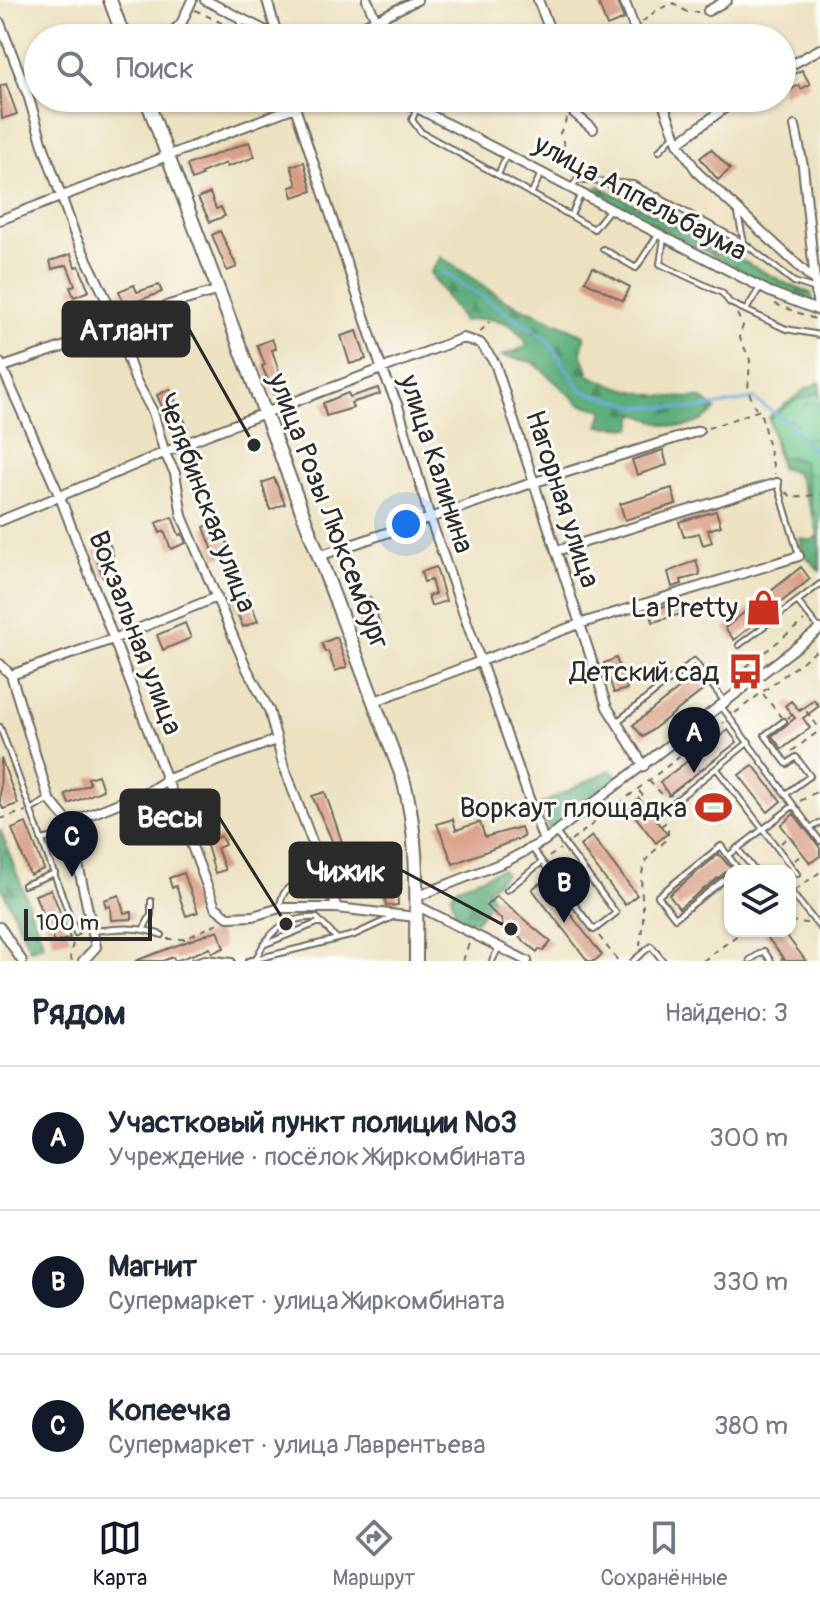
<!DOCTYPE html>
<html lang="ru">
<head>
<meta charset="utf-8">
<style>
  body { margin:0; font-family:Pangolin,sans-serif; background:#f6f6f7; color:#1f2937 }
  .controls { position:absolute; right:24px; bottom:24px; display:grid; overflow:hidden; border-radius:16px; box-shadow:0 2px 6px #0004 }
  .controls button { width:72px; height:72px; display:grid; place-items:center; padding:0; border:0; border-bottom:2px solid #e0e1e3; background:#fff; color:#1f2937; font:40px sans-serif }
  .scale { position:absolute; left:24px; bottom:20px; width:128px; box-sizing:border-box; padding-left:8px; border:4px solid #2b2b2b; border-top:0; font-size:22px; line-height:28px; white-space:nowrap; color:#2b2b2b; -webkit-text-stroke:6px #fdfcf7; paint-order:stroke }
  .you { position:absolute; left:406px; top:524px; width:28px; height:28px; margin:-20px; border:6px solid #fff; border-radius:50%; background:#1a73e8; box-shadow:0 0 0 12px #1a73e833 }
  .badge { display:grid; place-items:center; width:52px; height:52px; border-radius:50%; background:#111827; color:#fff; font-size:26px; font-weight:700 }
  .pin { position:absolute; translate:-50% -66px; filter:drop-shadow(0 2px 4px #0008) }
  .pin::after { content:''; position:absolute; top:42px; width:28px; height:24px; background:inherit; clip-path:polygon(0 0,100% 0,50% 100%) }
  .list { margin:0; padding:0; list-style:none }
  h2 { display:flex; justify-content:space-between; align-items:center; height:104px; margin:0; padding:0 32px; font-size:34px }
  h2 small { font-size:26px; font-weight:400; color:#747a83 }
  .list li { display:grid; grid-template-columns:52px 1fr auto; gap:24px; align-items:center; box-sizing:border-box; height:144px; padding:0 32px; border-top:2px solid #e0e1e3 }
  .list b { display:block; font-size:30px; white-space:nowrap }
  .list p { margin:0; font-size:26px; white-space:nowrap; color:#747a83 }
  .list em { font-size:26px; font-style:normal; color:#747a83 }
  .icon { flex:none; width:44px; height:44px; fill:none; stroke:currentColor; stroke-width:2; stroke-linecap:round; stroke-linejoin:round }
  .map { position:relative; flex:none; width:820px; height:961px; overflow:hidden }
  .search { position:absolute; background:#fff; box-shadow:0 2px 6px #0004; left:24px; right:24px; top:24px; height:88px; display:flex; align-items:center; gap:20px; box-sizing:border-box; padding:0 28px; border-radius:44px; color:#747a83; font-size:30px }
  .sheet { height:536px; background:#fff }
  nav { display:flex; justify-content:space-around; align-items:center; box-sizing:border-box; height:112px; border-top:2px solid #e0e1e3; background:#fff; font-size:22px; color:#747a83 }
  nav a { display:grid; justify-items:center; gap:4px }
  nav .on { color:#111827 }
  .map>svg:first-child { display:block }
  .grass { fill:#72ca90; stroke:#4e7a5e; stroke-width:2 }
  .forest { fill:url(#forest-firs); stroke:#446c52; stroke-width:2 }
  .park { fill:url(#park-crowns); stroke:#4e7a5e; stroke-width:2 }
  .lines { fill:none; stroke-linecap:round; stroke-linejoin:round }
  .stream { stroke:#6face1; stroke-width:3 }
  .building { fill:#d99c84 }
  .lane-casing { stroke:#6f6b5f; stroke-width:8 }
  .street-casing { stroke:#6f6b5f; stroke-width:12 }
  .secondary-casing { stroke:#6f6b5f; stroke-width:16 }
  .path { stroke:#6f6b5f; stroke-width:2; stroke-dasharray:6 6; stroke-linecap:butt }
  .lane { stroke:#fff; stroke-width:4 }
  .street { stroke:#fff; stroke-width:8 }
  .secondary { stroke:#fff; stroke-width:12 }
  .labels { text-anchor:middle; dominant-baseline:central; stroke-width:6; stroke-linejoin:round; paint-order:stroke }
  .street-label { font-size:28px; fill:#2b2b2b; stroke:#fdfcf7 }
  .poi-label { font-size:28px; fill:#2b2b2b; stroke:#fdfcf7; text-anchor:end }
  .leader { fill:none; stroke:#2b2b2b; stroke-width:3 }
  .callout-dot { fill:#2b2b2b; stroke:#fdfcf7; stroke-width:3 }
  .callout { fill:#2b2b2b; stroke:#2b2b2b; stroke-width:3 }
  .callout-label { font-size:30px; text-anchor:middle; font-weight:bold; fill:#fff }
</style>
</head>
<body>
<div class="map">
<svg width="820" height="961" viewBox="0 0 820 961">
  <defs>
    <pattern id="forest-firs" width="22" height="20" patternUnits="userSpaceOnUse" patternTransform="scale(2)"><rect width="22" height="20" fill="#5dae7a"/><path d="M5 1l3.5 6h-7zM16 11l3.5 6h-7z" fill="#4d8e64"/></pattern>
    <pattern id="park-crowns" width="20" height="18" patternUnits="userSpaceOnUse" patternTransform="scale(2)"><rect width="20" height="18" fill="#72ca90"/><path d="M2 6a3 3 0 1 1 6 0M12 15a3 3 0 1 1 6 0" fill="none" stroke="#5ea476"/></pattern>
  </defs>
  <rect width="100%" height="100%" fill="#fdfcf7"/>
  <filter id="ink" filterUnits="userSpaceOnUse"><feTurbulence type="fractalNoise" baseFrequency=".0125" numOctaves="2"/><feDisplacementMap in="SourceGraphic" scale="16" xChannelSelector="R" yChannelSelector="G"/><feConvolveMatrix kernelMatrix="1 2 1 2 8 2 1 2 1" color-interpolation-filters="sRGB"/></filter>
  <filter id="wash" filterUnits="userSpaceOnUse"><feTurbulence type="fractalNoise" baseFrequency=".006" numOctaves="4" result="noise"/><feDisplacementMap in="SourceGraphic" scale="32" xChannelSelector="R" yChannelSelector="G"/><feGaussianBlur stdDeviation="1.8" result="paint"/><feColorMatrix in="noise" values="0 0 0 0 0 0 0 0 0 0 0 0 0 0 0 0 0 1.4 0 .05"/><feComposite in="paint" operator="in"/></filter>
  <g filter="url(#wash)">
    <rect width="100%" height="100%" fill="#ece1c0"/>
    <path class="grass" d="M 712,789 L 731,813 L 713,826 L 695,803 Z"/>
    <path class="forest" d="M 599,186 L 789,285 L 811,293 L 813,300 L 810,303 L 771,286 L 591,191 Z
      M 441,257 L 505,300 L 585,335 L 581,352 L 590,376 C 629,393 659,398 701,398 L 716,410 C 686,437 667,426 635,413 L 632,428 L 599,426 L 604,410 L 580,404 L 533,362 L 502,356 L 528,346 C 513,318 491,316 463,321 L 430,273 Z
      M 820,382 L 820,571 L 803,553 L 800,538 L 811,541 L 820,534 L 796,472 L 780,468 L 769,417 L 807,388 Z
      M 610,770 L 620,780 L 549,831 L 541,804 Z
      M 0,829 L 44,945 L 30,949 L 0,884 Z
      M 502,869 L 505,874 L 488,889 L 493,899 L 476,921 L 457,919 L 451,895 L 458,887 Z"/>
    <path class="park" d="M 820,393 L 820,546 L 803,460 L 780,457 L 769,419 L 796,400 Z"/>
    <g class="lines">
      <path class="stream" d="M 442,271 L 545,337 L 582,391 L 636,406 L 696,409 L 754,399 L 784,420 L 820,457"/>
    </g>
    <g id="blocks">
      <path class="building" d="M 605,0 L 616,0 L 624,19 L 607,26 L 598,2 Z
        M 802,70 L 810,84 L 801,89 L 799,85 L 782,95 L 782,80 Z
        M 6,84 L 17,114 L 2,119 L 0,86 Z
        M 249,142 L 255,157 L 227,167 L 226,163 L 201,173 L 202,176 L 192,180 L 187,165 Z
        M 711,149 L 730,169 L 718,180 L 700,158 Z
        M 304,162 L 312,191 L 293,197 L 290,187 L 297,185 L 291,166 Z
        M 210,193 L 216,209 L 221,207 L 225,216 L 210,222 L 198,198 Z
        M 220,231 L 237,267 L 227,271 L 212,235 Z
        M 71,254 L 75,267 L 79,266 L 89,291 L 74,297 L 70,287 L 75,285 L 67,265 L 52,269 L 50,261 Z
        M 593,267 L 630,287 L 623,301 L 585,281 Z
        M 134,285 L 137,292 L 159,285 L 162,292 L 125,306 L 119,291 Z
        M 357,331 L 366,359 L 350,364 L 341,336 Z
        M 272,339 L 276,349 L 272,350 L 282,381 L 285,380 L 289,390 L 274,395 L 262,366 L 265,365 L 257,345 Z
        M 378,388 L 380,394 L 351,403 L 353,408 L 326,416 L 323,403 L 348,393 L 350,397 Z
        M 170,389 L 188,429 L 173,434 L 157,395 Z
        M 663,450 L 667,465 L 637,475 L 632,460 Z
        M 274,478 L 285,504 L 270,510 L 262,483 Z
        M 672,488 L 676,504 L 625,520 L 620,504 Z
        M 716,511 L 721,526 L 708,530 L 712,542 L 703,545 L 699,533 L 684,537 L 679,522 Z
        M 172,517 L 179,535 L 182,534 L 186,543 L 171,549 L 164,531 L 160,533 L 156,523 Z
        M 219,521 L 231,553 L 216,559 L 204,527 Z
        M 110,545 L 113,555 L 108,557 L 115,574 L 103,578 L 94,551 Z
        M 696,560 L 700,575 L 681,580 L 682,584 L 672,587 L 668,572 Z
        M 436,567 L 446,601 L 431,606 L 428,596 L 435,594 L 431,580 L 424,582 L 421,572 Z
        M 801,567 L 810,579 L 734,640 L 725,628 Z
        M 247,594 L 258,621 L 243,627 L 232,600 Z
        M 370,597 L 380,623 L 364,628 L 355,602 Z
        M 677,602 L 681,614 L 653,622 L 650,611 Z
        M 185,623 L 191,638 L 163,650 L 157,635 Z
        M 337,637 L 347,667 L 335,671 L 328,651 L 325,652 L 322,643 Z
        M 616,658 L 627,689 L 614,693 L 604,663 Z
        M 696,675 L 706,688 L 643,737 L 633,725 Z
        M 814,700 L 819,706 L 803,718 L 810,728 L 782,749 L 772,736 L 795,718 L 785,706 L 791,701 L 800,711 Z
        M 728,730 L 737,742 L 669,795 L 660,782 Z
        M 1,758 L 18,804 L 3,809 L 0,802 Z
        M 753,765 L 781,801 L 768,812 L 739,775 Z
        M 98,775 L 103,790 L 69,804 L 65,794 L 90,784 L 88,778 Z
        M 325,792 L 342,842 L 334,845 L 312,796 Z
        M 639,798 L 667,834 L 656,843 L 628,807 Z
        M 794,814 L 820,848 L 820,856 L 810,863 L 781,825 Z
        M 453,819 L 456,830 L 480,822 L 485,837 L 521,827 L 524,837 L 453,864 L 437,824 Z
        M 26,823 L 44,869 L 30,875 L 12,829 Z
        M 221,836 L 225,845 L 217,848 L 225,870 L 215,873 L 206,842 Z
        M 592,836 L 637,895 L 625,905 L 580,846 Z
        M 719,854 L 731,868 L 679,908 L 669,895 Z
        M 396,866 L 398,905 L 386,906 L 380,868 Z
        M 184,873 L 198,912 L 186,916 L 176,886 L 172,888 L 169,878 Z
        M 544,880 L 602,955 L 594,961 L 588,961 L 532,889 Z
        M 51,889 L 70,938 L 54,943 L 35,895 Z
        M 119,895 L 124,913 L 132,912 L 132,919 L 111,920 L 110,906 L 106,907 L 104,900 Z
        M 496,896 L 551,942 L 543,951 L 539,949 L 537,952 L 519,937 L 505,934 L 501,919 L 486,906 Z
        M 218,930 L 224,948 L 212,953 L 210,948 L 175,961 L 173,957 L 162,961 L 135,961 Z
        M 762,931 L 783,931 L 806,961 L 786,961 Z"/>
    </g>
  </g>
  <g filter="url(#ink)">
    <use href="#blocks" fill-opacity="0" stroke="#6f6b5f" stroke-width="2"/>
    <g class="lines">
      <defs>
        <path id="lane" d="M 238,20 L 244,29 L 260,38
          M 429,98 L 417,108 L 412,120 L 421,132 L 594,229 L 609,210
          M 659,151 L 673,136
          M 498,175 L 506,156
          M 606,183 C 623,193 638,201 658,196
          M 572,187 L 577,180 L 633,184 L 744,243 L 794,282 L 816,289
          M 531,194 L 541,174
          M 738,214 L 744,243
          M 571,215 L 581,194
          M 664,238 L 660,264 L 722,293 L 730,303 L 786,329 L 820,335
          M 603,249 L 636,268 L 658,235
          M 746,310 L 759,289
          M 778,485 L 799,556
          M 797,601 L 818,627
          M 739,645 L 820,584
          M 721,706 L 820,841
          M 618,721 L 694,661 L 724,701
          M 784,721 L 765,735 L 787,764 L 796,757 L 810,776 L 787,793
          M 0,727 L 76,933
          M 717,769 L 797,874
          M 32,809 L 49,799
          M 659,814 L 749,742
          M 810,828 L 820,823
          M 42,840 L 70,833
          M 737,848 L 755,871
          M 533,850 L 594,930 L 616,913 L 557,834
          M 728,856 L 793,806
          M 730,875 L 675,918 L 658,896 L 721,846 L 738,869 L 735,871
          M 24,885 L 55,873
          M 507,890 L 542,862
          M 792,893 L 820,928
          M 280,906 C 282,883 303,879 322,872
          M 144,928 L 151,915 L 151,901
          M 93,931 C 118,928 138,926 162,935
          M 263,945 L 320,922
          M 256,959 C 268,932 285,916 317,918 L 337,939
          M 750,960 L 764,951 L 771,961
          M 194,961 L 205,958 L 232,961
          M 248,961 L 354,935 L 395,916
          M 492,961 L 498,949
          M 633,961 L 651,946 L 663,961"/>
        <path id="street" d="M 205,0 L 280,38
          M 267,0 L 278,38
          M 367,0 L 376,20
          M 538,0 L 553,38
          M 624,0 L 638,38
          M 708,11 L 727,0
          M 0,23 L 28,95 L 43,145 L 75,235 L 109,305 L 135,379 L 153,412 L 165,454 L 175,473 L 182,516 L 247,669 L 269,710 L 283,764 L 337,908
          M 165,38 L 181,24 L 192,0
          M 338,38 L 417,0
          M 782,70 L 820,49
          M 295,98 L 295,107 L 381,367 L 398,406 L 430,518 L 544,841
          M 398,98 L 770,292 L 820,311
          M 570,98 L 574,113 L 593,129
          M 661,98 L 678,143 L 698,173 L 816,282
          M 795,126 L 803,166 L 818,310
          M 678,143 L 738,98
          M 0,220 L 295,107
          M 0,363 L 60,497 L 215,907 L 228,917 L 253,916 L 280,908 L 337,908 L 416,917
          M 0,368 L 101,334 L 169,305 L 219,290
          M 0,521 L 204,436 L 463,338 L 480,343 L 495,363 L 607,707 L 644,766
          M 556,551 L 777,483
          M 319,556 L 532,483 L 699,431
          M 0,664 L 11,675 L 49,799 L 69,823 L 96,947 L 83,961
          M 11,675 L 113,639 L 217,597
          M 375,701 L 579,624 L 799,556
          M 69,823 L 151,790 L 168,779 L 276,740
          M 416,897 L 507,861 L 544,841 L 820,629
          M 416,905 L 527,961
          M 0,927 L 22,961"/>
        <path id="secondary" d="M 110,0 L 124,38
          M 146,98 L 403,779 C 420,838 416,901 416,961"/>
      </defs>
      <use href="#lane" class="lane-casing"/>
      <use href="#street" class="street-casing"/>
      <use href="#secondary" class="secondary-casing"/>
      <path class="path" d="M 195,10 L 236,30
        M 642,22 L 657,10 L 673,3 L 687,12 L 698,12
        M 567,118 L 560,133 L 575,175
        M 775,304 L 820,321
        M 737,314 L 743,326 L 739,336 L 750,360 L 748,390 L 756,409
        M 480,332 L 489,322
        M 708,428 L 760,410 L 775,474
        M 786,492 L 793,498 L 820,494
        M 732,684 L 732,678 L 804,621
        M 763,694 L 781,717
        M 735,713 L 820,648
        M 788,718 L 803,707 L 820,729
        M 792,751 L 819,731
        M 649,781 L 664,796 L 672,795
        M 639,791 L 656,811
        M 800,801 L 820,790
        M 0,819 L 26,811
        M 661,826 L 665,823 L 662,819
        M 571,841 L 724,722
        M 781,843 L 789,836
        M 549,857 L 560,849
        M 795,860 L 803,854
        M 795,890 L 820,872
        M 790,921 L 807,923
        M 599,936 L 618,961
        M 167,939 L 185,939 L 220,922
        M 640,946 C 641,934 644,920 643,908 C 642,894 639,878 645,863 C 651,847 677,843 665,823
        M 72,961 L 70,956 L 74,939
        M 463,961 L 470,940
        M 703,961 L 743,931
        M 780,961 L 783,958"/>
      <use href="#lane" class="lane"/>
      <use href="#street" class="street"/>
      <use href="#secondary" class="secondary"/>
    </g>
  </g>
  <defs>
    <symbol id="shop-bare" viewBox="-9 -9 18 18"><path d="M-5-2.5h2.3a2.7 3.5 0 0 1 5.4 0H5L5.5 6h-11ZM-1.5-2.5h3a1.5 2.3 0 0 0-3 0Z" fill="#c8321e" stroke="#fdfcf7" stroke-width="2.5" paint-order="stroke"/></symbol>
    <symbol id="bus-bare" viewBox="-9 -9 18 18"><path d="M-5-6H5V4H4V6H2V4H-2V6H-4V4H-5ZM-3.5-4V0h7V-4ZM-3.5 1.2v1.5H-2V1.2ZM2 1.2v1.5H3.5V1.2Z" fill="#c8321e" stroke="#fdfcf7" stroke-width="2.5" paint-order="stroke"/></symbol>
    <symbol id="stadium-bare" viewBox="-9 -9 18 18"><path d="M0-5a6.5 5 0 1 0 0 10a6.5 5 0 1 0 0-10ZM-3.5-1.8h7v3.6h-7Z" fill="#c8321e" stroke="#fdfcf7" stroke-width="2.5" paint-order="stroke"/></symbol>
  </defs>
  <g fill-rule="evenodd">
    <use href="#shop-bare" x="738" y="582" width="51" height="51"/>
    <use href="#bus-bare" x="720" y="646" width="51" height="51"/>
    <use href="#stadium-bare" x="688" y="782" width="51" height="51"/>
  </g>
  <g class="labels">
    <g class="street-label">
      <text transform="translate(640 198) rotate(28)">улица Аппельбаума</text>
      <text transform="translate(436 464) rotate(72)">улица Калинина</text>
      <text transform="translate(562 499) rotate(72)">Нагорная улица</text>
      <text transform="translate(206 503) rotate(69)">Челябинская улица</text>
      <text transform="translate(328 511) rotate(69)">улица Розы Люксембург</text>
      <text transform="translate(135 633) rotate(69)">Вокзальная улица</text>
    </g>
    <g class="poi-label">
      <text x="738" y="608">La Pretty</text>
      <text x="719" y="672">Детский сад</text>
      <text x="687" y="808">Воркаут площадка</text>
    </g>
  </g>
  <path class="leader" d="M254 445L189 329M286 924L219 817M511 929L401 870"/>
  <g class="callout-dot">
    <circle cx="254" cy="445" r="8"/>
    <circle cx="286" cy="924" r="8"/>
    <circle cx="511" cy="929" r="8"/>
  </g>
  <g class="callout">
    <rect x="63" y="302" width="126" height="54" rx="8"/>
    <rect x="121" y="790" width="98" height="54" rx="8"/>
    <rect x="290" y="843" width="111" height="54" rx="8"/>
  </g>
  <g class="callout-label">
    <text x="126" y="340">Атлант</text>
    <text x="170" y="827">Весы</text>
    <text x="346" y="881">Чижик</text>
  </g>
</svg>
<div class="controls">
<button><svg class="icon" aria-label="layers" viewBox="0 0 24 24"><path d="M12 4l9 5-9 5-9-5zM3 14l9 5 9-5"/></svg></button>
</div>
<div class="scale">100 m</div>
<div class="you"></div>
<div class="pin badge" style="left:694px;top:773px">A</div>
<div class="pin badge" style="left:564px;top:923px">B</div>
<div class="pin badge" style="left:72px;top:877px">C</div>
<div class="search"><svg class="icon" aria-label="search" viewBox="0 0 24 24"><circle cx="10" cy="10" r="6"/><path d="M15 15l6 6"/></svg>Поиск</div>
</div>
<section class="sheet">
<h2>Рядом<small>Найдено: 3</small></h2>
<ul class="list">
<li><span class="badge">A</span><div><b>Участковый пункт полиции №3</b><p>Учреждение · посёлок Жиркомбината</p></div><em>300 m</em></li>
<li><span class="badge">B</span><div><b>Магнит</b><p>Супермаркет · улица Жиркомбината</p></div><em>330 m</em></li>
<li><span class="badge">C</span><div><b>Копеечка</b><p>Супермаркет · улица Лаврентьева</p></div><em>380 m</em></li>
</ul>
</section>
<nav>
<a class="on"><svg class="icon" aria-label="map" viewBox="0 0 24 24"><path d="M3 6l6-2 6 2 6-2v14l-6 2-6-2-6 2zM9 4v14M15 6v14"/></svg>Карта</a>
<a><svg class="icon" aria-label="directions" viewBox="0 0 24 24"><path d="M12 3l9 9-9 9-9-9zM9 14v-3h6M13 9l2 2-2 2"/></svg>Маршрут</a>
<a><svg class="icon" aria-label="saved" viewBox="0 0 24 24"><path d="M7 4h10v16l-5-4-5 4z"/></svg>Сохранённые</a>
</nav>
</body>
</html>
